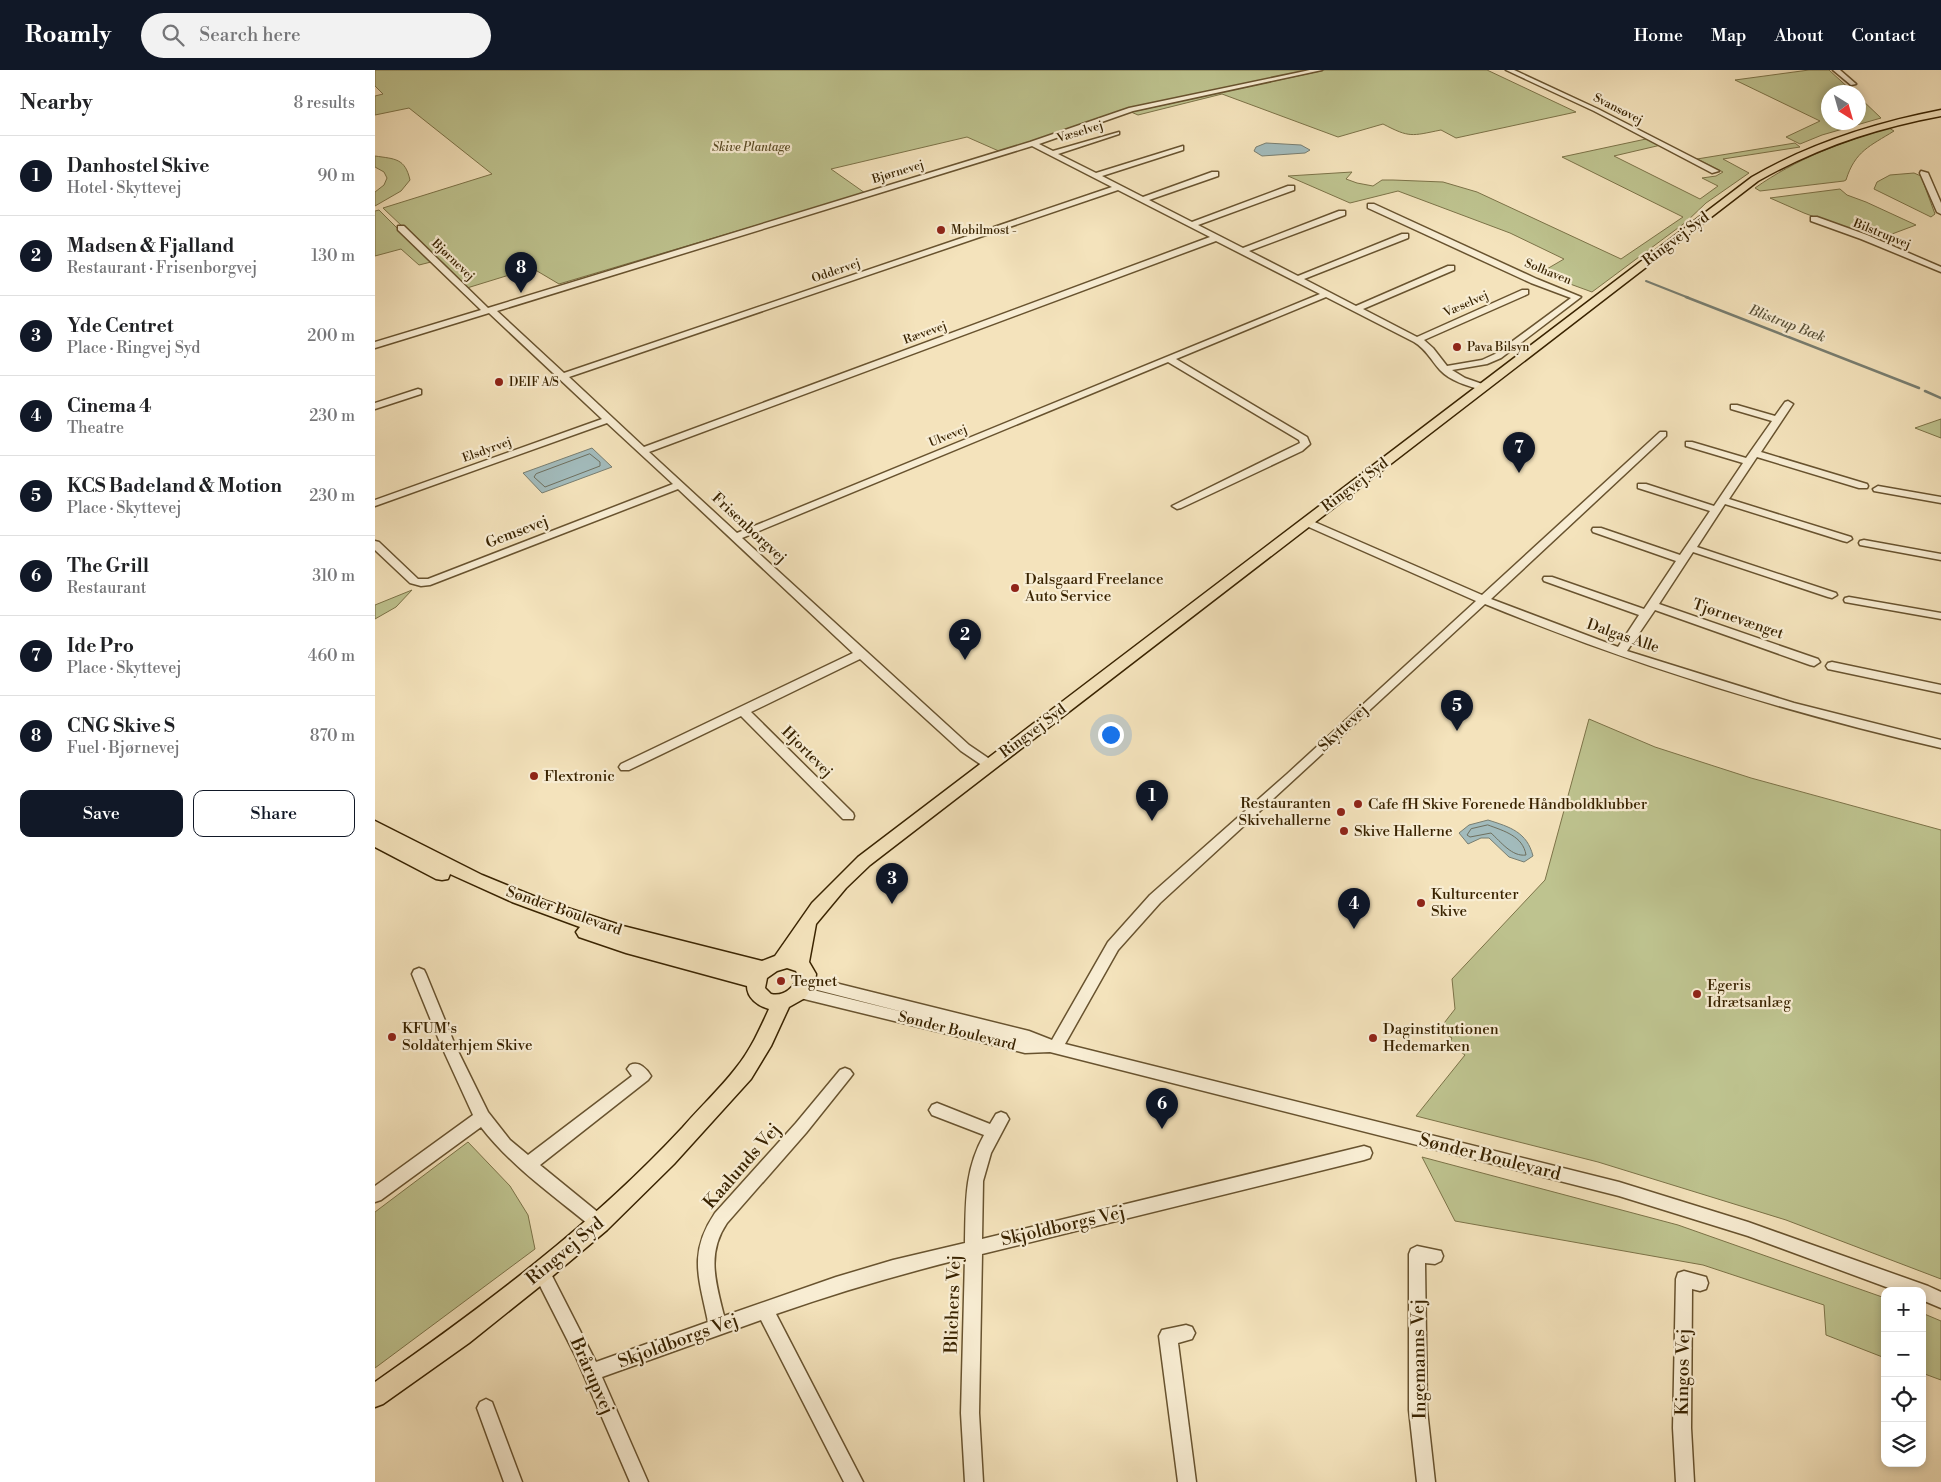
<!DOCTYPE html>
<html lang="en">
<head>
<meta charset="utf-8">
<style>
  body { margin:0; font-family:"Libre Bodoni",serif; background:#f2f2f2; color:#202124 }
  .controls { position:absolute; right:15px; bottom:15px; display:grid; overflow:hidden; border-radius:10px; box-shadow:0 2px 8px #0003 }
  .controls button { width:45px; height:45px; display:grid; place-items:center; padding:0; border:0; border-bottom:1px solid #e0e0e0; background:#fff; color:#202124; font:25px sans-serif }
  .compass { position:absolute; left:1446px; top:15px; width:45px; height:45px; border-radius:50%; background:#fff; box-shadow:0 2px 8px #0003; rotate:143deg }
  .you { position:absolute; left:735px; top:664px; width:18px; height:18px; margin:-12px; border:4px solid #fff; border-radius:50%; background:#1a73e8; box-shadow:0 0 0 8px #1a73e833 }
  .badge { display:grid; place-items:center; width:32px; height:32px; border-radius:50%; background:#111827; color:#fff; font-size:16px; font-weight:700 }
  .pin { position:absolute; translate:-50% -41px; filter:drop-shadow(0 1px 2px #0008) }
  .pin::after { content:''; position:absolute; top:26px; width:18px; height:15px; background:inherit; clip-path:polygon(0 0,100% 0,50% 100%) }
  .list { margin:0; padding:0; list-style:none }
  h2 { display:flex; justify-content:space-between; align-items:center; height:65px; margin:0; padding:0 20px; font-size:21px }
  h2 small { font-size:16px; font-weight:400; color:#757577 }
  .list li { display:grid; grid-template-columns:32px 1fr auto; gap:15px; align-items:center; box-sizing:border-box; height:80px; padding:0 20px; border-top:1px solid #e0e0e0 }
  .list b { display:block; font-size:19px; white-space:nowrap }
  .list p { margin:0; font-size:16px; white-space:nowrap; color:#757577 }
  .list em { font-size:16px; font-style:normal; color:#757577 }
  .actions { display:flex; gap:10px; padding:15px 20px }
  .actions a { flex:1; padding:11px 0; border:1px solid #111827; border-radius:10px; text-align:center; font-size:18px; color:#111827 }
  .actions .main { background:#111827; color:#fff }
  .icon { flex:none; width:28px; height:28px; fill:none; stroke:currentColor; stroke-width:2; stroke-linecap:round; stroke-linejoin:round }
  .map { position:relative; flex:none; width:1566px; height:1412px; overflow:hidden }
  header { display:flex; align-items:center; gap:30px; box-sizing:border-box; height:70px; padding:0 25px; background:#111827; color:#fff }
  header strong { font-size:24px }
  nav { display:flex; gap:28px; margin-inline-start:auto; font-size:18px }
  .search { width:350px; height:45px; background:#f2f2f2; display:flex; align-items:center; gap:12px; box-sizing:border-box; padding:0 18px; border-radius:28px; color:#757577; font-size:19px }
  main { display:flex }
  aside { flex:1; background:#fff }
  .map>svg:first-child { display:block }
  .green { fill:#bec38f; stroke:#7c7348 }
  .water { fill:#a2bbbc; stroke:#787e71 }
  .lines { fill:none; stroke-linecap:round; stroke-linejoin:round }
  .shore { stroke:#6e6f5e; stroke-width:1 }
  .stream-far1 { stroke:#787e71; stroke-width:2 }
  .stream { stroke:#787e71; stroke-width:2.5 }
  .minor-casing { stroke:#68532f; stroke-width:3 }
  .major-casing { stroke:#392300; stroke-width:3 }
  .minor { fill:#f8edd3; fill-rule:evenodd }
  .major { fill:#f4e3bc; fill-rule:evenodd }
  .poi-dot { fill:#8f2418; stroke:#f8edd3; stroke-width:2 }
  .labels { text-anchor:middle; dominant-baseline:central; stroke-width:4.5; stroke-linejoin:round; paint-order:stroke }
  .far-street-label { font-size:12px; fill:#392300; stroke:#f8edd3 }
  .far-park-label { font-size:12px; font-style:italic; fill:#5a4b24; stroke:#f8edd3 }
  .far-poi-label { font-size:12px; fill:#392300; stroke:#f8edd3; text-anchor:start }
  .far-water-label { font-size:14px; font-style:italic; fill:#585138; stroke:#f8edd3 }
  .street-label { font-size:15px; fill:#392300; stroke:#f8edd3 }
  .poi-label { font-size:15px; fill:#392300; stroke:#f8edd3; text-anchor:start }
  .near-street-label { font-size:18px; fill:#392300; stroke:#f8edd3 }
</style>
</head>
<body>
<header>
<strong>Roamly</strong>
<div class="search"><svg class="icon" aria-label="search" viewBox="0 0 24 24"><circle cx="10" cy="10" r="6"/><path d="M15 15l6 6"/></svg>Search here</div>
<nav><a>Home</a><a>Map</a><a>About</a><a>Contact</a></nav>
</header>
<main>
<aside>
<h2>Nearby<small>8 results</small></h2>
<ul class="list">
<li><span class="badge">1</span><div><b>Danhostel Skive</b><p>Hotel · Skyttevej</p></div><em>90 m</em></li>
<li><span class="badge">2</span><div><b>Madsen &amp; Fjalland</b><p>Restaurant · Frisenborgvej</p></div><em>130 m</em></li>
<li><span class="badge">3</span><div><b>Yde Centret</b><p>Place · Ringvej Syd</p></div><em>200 m</em></li>
<li><span class="badge">4</span><div><b>Cinema 4</b><p>Theatre</p></div><em>230 m</em></li>
<li><span class="badge">5</span><div><b>KCS Badeland &amp; Motion</b><p>Place · Skyttevej</p></div><em>230 m</em></li>
<li><span class="badge">6</span><div><b>The Grill</b><p>Restaurant</p></div><em>310 m</em></li>
<li><span class="badge">7</span><div><b>Ide Pro</b><p>Place · Skyttevej</p></div><em>460 m</em></li>
<li><span class="badge">8</span><div><b>CNG Skive S</b><p>Fuel · Bjørnevej</p></div><em>870 m</em></li>
</ul>
<div class="actions"><a class="main">Save</a><a>Share</a></div>
</aside>
<div class="map">
<svg width="1566" height="1412" viewBox="0 0 1566 1412">
  <rect width="100%" height="100%" fill="#f4e3bc"/>
  <filter id="stains"><feTurbulence type="fractalNoise" baseFrequency=".004" numOctaves="4"/><feColorMatrix values="0 0 0 0 .2 0 0 0 0 .09 0 0 0 0 .02 0 0 0 .5 -.17"/></filter>
  <radialGradient id="worn" r=".72"><stop offset=".6" stop-color="#630" stop-opacity="0"/><stop offset="1" stop-color="#630" stop-opacity=".3"/></radialGradient>
  <path class="green" d="M 0,0 L 939,0 L 792,30 L 751,41 L 626,82 L 592,67 L 456,99 L 490,123 L 184,214 L 157,198 L 92,218 L 8,138 L 117,104 L 34,38 L 0,45 L 0,26 L 8,24 L 0,16 Z
    M 950,0 L 1112,0 L 1201,42 L 1081,68 L 1066,60 C 1036,66 1035,68 1008,54 L 963,67 L 847,24 L 763,45 L 756,42 Z
    M 1434,0 L 1454,0 L 1478,22 L 1454,22 L 1454,52 L 1484,52 L 1484,27 L 1506,48 L 1447,65 L 1425,74 L 1411,67 L 1445,51 L 1360,10 Z
    M 1514,58 L 1519,61 C 1495,76 1480,81 1471,110 L 1469,111 L 1385,121 L 1380,118 C 1421,89 1466,72 1514,58 Z
    M 1271,69 L 1286,75 L 1239,86 L 1325,129 L 1343,116 L 1327,108 L 1341,106 L 1348,102 L 1322,89 L 1420,73 L 1425,77 L 1348,89 L 1374,103 L 1331,133 L 1311,152 L 1217,222 L 1165,203 L 1189,189 L 1135,163 L 1023,121 L 975,133 L 913,106 L 977,102 L 971,109 L 982,113 L 998,116 L 1007,110 L 1018,110 L 1068,112 L 1102,122 L 1246,189 L 1308,147 L 1187,87 Z
    M 0,86 C 20,89 30,88 35,110 L 26,121 L 0,136 L 0,122 L 9,115 L 12,108 L 9,102 L 0,97 Z
    M 1539,103 L 1546,106 L 1560,144 L 1556,147 L 1499,119 L 1502,112 L 1515,105 Z
    M 1465,119 L 1472,125 L 1491,132 L 1541,155 L 1501,170 L 1429,143 L 1395,128 Z
    M 4,140 L 56,192 L 44,195 L 26,179 L 0,186 L 0,141 Z
    M 1566,349 L 1566,368 L 1540,358 Z
    M 37,520 L 21,537 L 0,549 L 0,535 Z
    M 1214,649 L 1280,677 L 1376,708 L 1566,760 L 1566,1209 L 1411,1150 L 1223,1092 L 1041,1046 L 1090,985 L 1074,974 L 1077,968 L 1067,962 L 1066,957 L 1080,939 L 1077,909 L 1170,810 Z
    M 93,1072 L 135,1116 L 153,1145 L 160,1179 L 0,1298 L 0,1142 Z
    M 1047,1087 L 1303,1155 L 1510,1228 L 1510,1288 L 1451,1265 L 1449,1235 L 1328,1195 L 1080,1151 Z
    M 1547,1243 L 1566,1251 L 1566,1310 L 1547,1303 Z"/>
  <path class="water" d="M 891,73 L 926,75 L 935,80 L 930,83 L 887,86 L 879,81 L 881,77 Z
    M 217,378 L 237,397 L 167,423 L 148,403 Z
    M 1113,750 C 1135,757 1152,762 1158,786 L 1149,792 L 1134,787 L 1114,768 L 1106,768 L 1093,774 L 1084,763 L 1094,755 Z"/>
  <g class="lines">
    <path class="shore" d="M 215,384 L 225,392 L 225,396 L 170,417 L 159,407 L 161,404 Z
      M 1113,755 C 1129,761 1148,766 1151,785 C 1137,787 1126,772 1116,763 L 1095,767 L 1092,765 L 1096,759 Z"/>
    <path class="stream-far1" d="M 1271,211 L 1314,228"/>
    <path class="stream" d="M 1311,227 L 1544,318
      M 1550,321 L 1566,328"/>
    <defs>
      <path id="minor" d="M 935,0 L 947,0 L 758,41 L 664,74 L 678,81 L 744,62 L 744,64 L 683,84 L 721,103 L 808,76 L 808,80 L 727,106 L 768,127 L 837,102 L 843,102 L 843,106 L 774,130 L 817,152 L 913,116 L 919,116 L 919,120 L 823,155 L 868,178 L 964,141 L 970,141 L 970,145 L 874,181 L 923,206 L 1027,164 L 1033,164 L 1033,168 L 929,209 L 981,236 L 1073,196 L 1079,196 L 1079,200 L 988,239 L 1042,267 L 1147,220 L 1153,220 L 1153,224 L 1049,270 L 1058,278 L 1072,296 L 1107,290 L 1120,284 L 1196,228 L 1156,213 L 993,138 L 993,134 L 999,134 L 1162,209 L 1206,227 L 1126,288 L 1112,294 L 1077,300 L 1090,308 L 1110,315 L 1110,319 L 1107,320 C 1093,316 1075,311 1065,300 C 1056,290 1051,279 1039,272 L 951,227 L 801,289 L 932,367 L 935,374 L 927,381 L 806,438 L 802,439 L 797,436 L 925,373 L 924,370 L 793,292 L 367,468 L 594,675 L 619,692 L 621,695 L 619,698 L 611,698 L 586,681 L 485,589 L 376,642 L 478,743 L 479,746 L 478,749 L 468,749 L 366,646 L 254,700 L 246,700 L 244,697 L 246,694 L 478,583 L 303,419 L 55,515 L 46,516 L 35,513 L 0,480 L 0,471 L 4,472 L 43,509 L 53,509 L 298,414 L 232,353 L 0,436 L 0,430 L 227,349 L 114,243 L 0,278 L 0,272 L 106,240 L 23,160 L 23,156 L 29,156 L 113,238 L 655,72 L 754,38 ZM 657,76 L 737,117 L 189,303 L 122,241 ZM 743,120 L 835,167 L 269,377 L 194,307 ZM 841,171 L 945,224 L 362,463 L 274,382 Z
        M 1131,0 L 1139,0 L 1223,39 L 1344,101 L 1337,103 L 1219,41 Z
        M 1458,0 L 1465,0 L 1481,14 L 1476,15 Z
        M 1546,101 L 1553,103 L 1566,133 L 1566,144 L 1562,142 L 1545,103 Z
        M 1436,147 L 1442,147 L 1492,165 L 1566,197 L 1566,202 L 1486,169 L 1436,151 Z
        M 43,319 L 46,320 L 46,324 L 0,339 L 0,333 Z
        M 1413,331 L 1418,334 L 1386,382 L 1492,414 L 1493,416 L 1492,418 L 1484,418 L 1382,387 L 1354,429 L 1476,467 L 1477,469 L 1472,472 L 1468,471 L 1350,434 L 1322,477 L 1461,523 L 1462,525 L 1457,528 L 1453,527 L 1318,482 L 1284,534 L 1443,589 L 1445,592 L 1439,596 L 1435,595 L 1280,540 L 1252,581 L 1419,633 L 1566,670 L 1566,678 C 1410,642 1258,595 1110,534 L 785,833 L 743,880 L 690,974 L 1244,1112 L 1373,1152 L 1553,1216 L 1566,1222 L 1566,1238 L 1547,1230 L 1547,1221 L 1522,1221 L 1373,1166 L 1244,1126 L 675,982 L 650,983 L 421,927 L 419,923 L 421,919 L 426,917 L 536,944 L 427,916 L 425,912 L 427,908 L 432,906 L 654,961 L 677,970 L 733,872 L 775,825 L 912,704 L 1101,531 L 927,454 L 926,452 L 927,450 L 935,450 L 1107,525 L 1285,362 L 1291,362 L 1291,366 L 1116,529 L 1243,577 L 1264,545 L 1169,511 L 1168,509 L 1169,507 L 1177,507 L 1269,539 L 1301,491 L 1218,462 L 1217,460 L 1218,458 L 1226,458 L 1305,485 L 1335,441 L 1263,418 L 1263,414 L 1271,414 L 1339,436 L 1368,393 L 1311,376 L 1311,372 L 1317,372 L 1371,388 L 1397,351 L 1356,339 L 1356,335 L 1362,335 L 1400,346 L 1410,332 Z
        M 1503,416 L 1566,427 L 1566,433 L 1499,421 L 1498,419 Z
        M 1489,470 L 1566,484 L 1566,490 L 1485,475 L 1484,473 L 1485,471 Z
        M 1474,527 L 1566,543 L 1566,549 L 1470,532 L 1469,530 L 1470,528 Z
        M 1457,592 L 1566,615 L 1566,623 L 1453,599 L 1451,596 L 1453,593 Z
        M 44,898 L 49,900 L 51,904 L 80,975 L 113,1042 L 135,1070 L 153,1085 L 257,1006 L 252,999 L 255,995 C 264,991 271,998 276,1006 L 273,1010 L 165,1095 L 230,1148 L 232,1153 L 230,1158 L 224,1160 L 218,1158 C 179,1126 137,1097 106,1057 L 6,1130 L 0,1132 L 0,1116 L 98,1045 L 66,975 L 37,904 L 39,900 Z
        M 470,998 L 475,1000 L 478,1004 L 475,1008 L 431,1063 L 352,1153 C 331,1184 341,1213 349,1246 L 461,1207 L 518,1190 L 590,1173 C 591,1133 589,1101 609,1065 L 557,1045 L 554,1040 L 557,1035 L 562,1033 L 615,1054 L 621,1044 L 626,1042 L 631,1044 L 634,1049 L 616,1083 L 608,1111 L 607,1169 L 989,1076 L 995,1078 L 997,1083 L 995,1088 L 989,1090 L 607,1184 L 604,1343 L 608,1412 L 590,1412 L 586,1343 L 590,1188 C 526,1204 464,1222 401,1244 L 488,1412 L 469,1412 L 386,1250 L 227,1307 L 273,1412 L 255,1412 L 200,1285 L 158,1202 L 160,1196 L 166,1194 L 172,1196 L 221,1292 L 333,1252 C 324,1208 313,1183 340,1143 L 421,1053 L 465,1000 Z
        M 1042,1176 L 1066,1181 L 1068,1186 L 1066,1191 L 1060,1194 L 1050,1193 L 1052,1340 L 1060,1412 L 1042,1412 L 1034,1340 L 1034,1184 L 1036,1179 Z
        M 1309,1201 L 1331,1207 L 1333,1213 L 1331,1219 L 1325,1221 L 1317,1219 L 1316,1358 L 1319,1412 L 1301,1412 L 1298,1358 L 1301,1209 L 1303,1203 Z
        M 811,1255 L 817,1257 L 820,1263 L 817,1269 L 803,1273 L 821,1412 L 803,1412 L 784,1266 L 787,1260 Z
        M 111,1329 L 117,1332 L 147,1412 L 129,1412 L 102,1338 L 105,1332 Z"/>
      <path id="major" d="M 1566,40 L 1566,46 C 1501,58 1441,78 1383,111 L 495,795 L 471,818 L 441,854 L 434,892 L 441,904 L 440,914 L 430,928 L 414,937 L 396,976 L 376,1009 L 299,1094 L 232,1160 L 174,1209 L 94,1273 L 8,1334 L 0,1337 L 0,1312 C 109,1236 217,1155 308,1057 C 325,1037 345,1019 361,998 C 375,981 385,959 394,939 C 383,936 372,928 372,916 L 251,883 L 204,867 L 201,862 L 205,857 L 137,832 L 75,804 L 73,809 L 67,810 L 61,809 L 0,777 L 0,751 L 107,805 L 171,831 L 248,856 L 387,891 L 400,886 L 437,833 L 483,787 L 1377,107 C 1436,73 1499,53 1566,40 ZM 412,898 L 421,901 L 423,905 C 420,917 409,927 396,924 L 390,918 L 392,908 L 402,901 Z"/>
    </defs>
    <use href="#minor" class="minor-casing"/>
    <use href="#major" class="major-casing"/>
    <use href="#minor" class="minor"/>
    <use href="#major" class="major"/>
  </g>
  <g class="poi-dot">
    <circle cx="566" cy="160" r="5"/>
    <circle cx="1082" cy="277" r="5"/>
    <circle cx="124" cy="312" r="5"/>
    <circle cx="640" cy="518" r="5"/>
    <circle cx="159" cy="706" r="5"/>
    <circle cx="983" cy="734" r="5"/>
    <circle cx="966" cy="742" r="5"/>
    <circle cx="969" cy="761" r="5"/>
    <circle cx="1046" cy="833" r="5"/>
    <circle cx="406" cy="911" r="5"/>
    <circle cx="1322" cy="924" r="5"/>
    <circle cx="17" cy="967" r="5"/>
    <circle cx="998" cy="968" r="5"/>
  </g>
  <g class="labels">
    <g class="far-street-label">
      <text transform="translate(1243 39) rotate(27)">Svansøvej</text>
      <text transform="translate(705 62) rotate(-17)">Væselvej</text>
      <text transform="translate(523 102) rotate(-17)">Bjørnevej</text>
      <text transform="translate(1507 164) rotate(22)">Bilstrupvej</text>
      <text transform="translate(78 190) rotate(44)">Bjørnevej</text>
      <text transform="translate(461 201) rotate(-19)">Oddervej</text>
      <text transform="translate(1173 202) rotate(22)">Solhaven</text>
      <text transform="translate(1091 234) rotate(-24)">Væselvej</text>
      <text transform="translate(550 263) rotate(-20)">Rævevej</text>
      <text transform="translate(573 366) rotate(-22)">Ulvevej</text>
      <text transform="translate(112 380) rotate(-20)">Elsdyrvej</text>
    </g>
    <g class="far-park-label">
      <text x="376" y="77">Skive Plantage</text>
    </g>
    <g class="far-poi-label">
      <text x="576" y="160">Mobilmost -</text>
      <text x="1092" y="277">Pava Bilsyn</text>
      <text x="134" y="312">DEIF A/S</text>
    </g>
    <g class="far-water-label">
      <text transform="translate(1412 254) rotate(21)">Blistrup Bæk</text>
    </g>
    <g class="street-label">
      <text transform="translate(1301 169) rotate(-37)">Ringvej Syd</text>
      <text transform="translate(980 415) rotate(-37)">Ringvej Syd</text>
      <text transform="translate(374 458) rotate(43)">Frisenborgvej</text>
      <text transform="translate(142 462) rotate(-21)">Gemsevej</text>
      <text transform="translate(1363 549) rotate(19)">Tjørnevænget</text>
      <text transform="translate(1248 566) rotate(19)">Dalgas Alle</text>
      <text transform="translate(968 658) rotate(-43)">Skyttevej</text>
      <text transform="translate(658 661) rotate(-37)">Ringvej Syd</text>
      <text transform="translate(432 682) rotate(45)">Hjortevej</text>
      <text transform="translate(189 841) rotate(19)">Sønder Boulevard</text>
      <text transform="translate(582 961) rotate(14)">Sønder Boulevard</text>
    </g>
    <g class="poi-label">
      <text x="650" y="509">Dalsgaard Freelance<tspan x="650" dy="17">Auto Service</tspan></text>
      <text x="169" y="706">Flextronic</text>
      <text x="956" y="733" text-anchor="end">Restauranten<tspan x="956" dy="17">Skivehallerne</tspan></text>
      <text x="993" y="734">Cafe fH Skive Forenede Håndboldklubber</text>
      <text x="979" y="761">Skive Hallerne</text>
      <text x="1056" y="824">Kulturcenter<tspan x="1056" dy="17">Skive</tspan></text>
      <text x="416" y="911">Tegnet</text>
      <text x="1332" y="915">Egeris<tspan x="1332" dy="17">Idrætsanlæg</tspan></text>
      <text x="27" y="958">KFUM's<tspan x="27" dy="17">Soldaterhjem Skive</tspan></text>
      <text x="1008" y="959">Daginstitutionen<tspan x="1008" dy="17">Hedemarken</tspan></text>
    </g>
    <g class="near-street-label">
      <text transform="translate(1115 1087) rotate(14)">Sønder Boulevard</text>
      <text transform="translate(367 1096) rotate(-49)">Kaalunds Vej</text>
      <text transform="translate(688 1156) rotate(-13)">Skjoldborgs Vej</text>
      <text transform="translate(190 1181) rotate(-40)">Ringvej Syd</text>
      <text transform="translate(578 1234) rotate(-88)">Blichers Vej</text>
      <text transform="translate(303 1271) rotate(-20)">Skjoldborgs Vej</text>
      <text transform="translate(1044 1289) rotate(-91)">Ingemanns Vej</text>
      <text transform="translate(1308 1302) rotate(-89)">Kingos Vej</text>
      <text transform="translate(217 1306) rotate(66)">Brårupvej</text>
    </g>
  </g>
  <rect width="100%" height="100%" filter="url(#stains)"/>
  <rect width="100%" height="100%" fill="url(#worn)"/>
</svg>
<div class="controls">
<button>+</button>
<button>−</button>
<button><svg class="icon" aria-label="locate" viewBox="0 0 24 24"><circle cx="12" cy="12" r="6"/><path d="M12 2v4M12 18v4M2 12h4M18 12h4"/></svg></button>
<button><svg class="icon" aria-label="layers" viewBox="0 0 24 24"><path d="M12 4l9 5-9 5-9-5zM3 14l9 5 9-5"/></svg></button>
</div>
<svg class="compass" viewBox="-18 -18 36 36"><path d="M0-13l5 13h-10z" fill="#e53935"/><path d="M0 13l5-13h-10z" fill="#757577"/></svg>
<div class="you"></div>
<div class="pin badge" style="left:777px;top:751px">1</div>
<div class="pin badge" style="left:590px;top:590px">2</div>
<div class="pin badge" style="left:517px;top:834px">3</div>
<div class="pin badge" style="left:979px;top:859px">4</div>
<div class="pin badge" style="left:1082px;top:661px">5</div>
<div class="pin badge" style="left:787px;top:1059px">6</div>
<div class="pin badge" style="left:1144px;top:403px">7</div>
<div class="pin badge" style="left:146px;top:223px">8</div>
</div>
</main>
</body>
</html>
